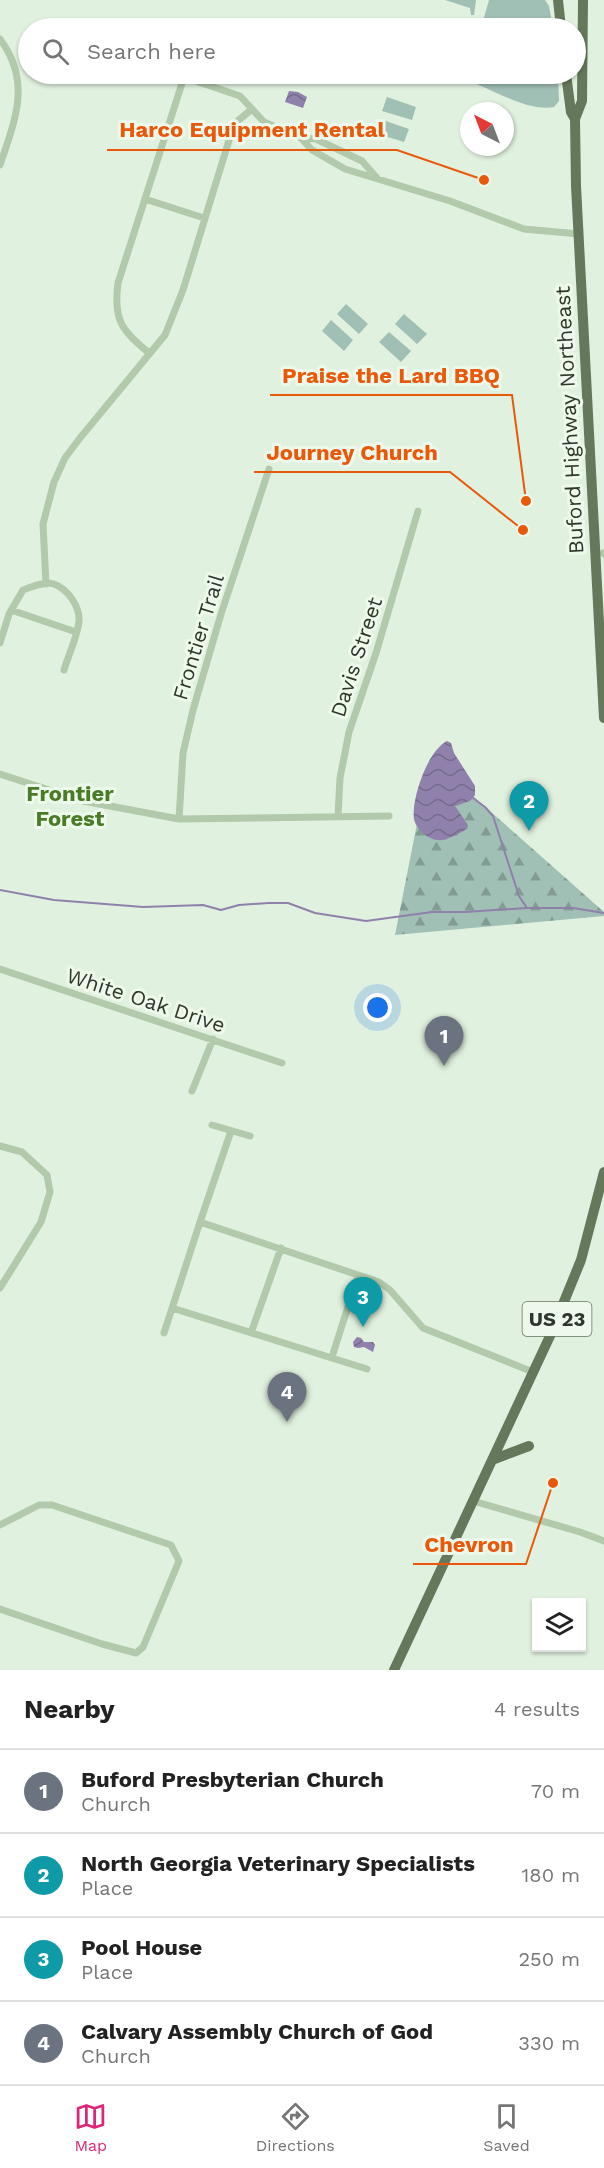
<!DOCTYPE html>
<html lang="en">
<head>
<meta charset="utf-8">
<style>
  body { margin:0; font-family:"Work Sans",sans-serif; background:#f2f2f2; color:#222 }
  .controls { position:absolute; right:18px; bottom:18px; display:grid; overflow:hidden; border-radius:0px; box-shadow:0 2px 4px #0004 }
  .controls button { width:54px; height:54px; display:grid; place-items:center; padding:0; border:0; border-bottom:2px solid #e0e0e0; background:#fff; color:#222; font:30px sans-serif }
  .compass { position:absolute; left:460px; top:102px; width:54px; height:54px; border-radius:50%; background:#fff; box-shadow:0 2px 4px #0004; rotate:318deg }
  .you { position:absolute; left:378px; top:1008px; width:21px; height:21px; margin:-15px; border:4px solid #fff; border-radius:50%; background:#1a73e8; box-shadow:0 0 0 9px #1a73e833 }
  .badge { display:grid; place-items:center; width:39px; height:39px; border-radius:50%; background:#db2777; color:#fff; font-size:20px; font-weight:700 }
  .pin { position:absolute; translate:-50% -50px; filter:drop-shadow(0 2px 3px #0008) }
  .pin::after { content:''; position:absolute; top:32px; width:21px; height:18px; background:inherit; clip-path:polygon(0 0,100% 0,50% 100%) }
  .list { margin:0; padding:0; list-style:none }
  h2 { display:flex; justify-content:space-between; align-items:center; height:78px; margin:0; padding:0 24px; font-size:26px }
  h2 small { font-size:20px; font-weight:400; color:#767676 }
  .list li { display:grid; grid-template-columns:39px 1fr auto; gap:18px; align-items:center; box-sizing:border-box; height:84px; padding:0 24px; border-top:2px solid #e0e0e0 }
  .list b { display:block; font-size:22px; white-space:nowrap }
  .list p { margin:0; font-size:20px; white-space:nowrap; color:#767676 }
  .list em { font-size:20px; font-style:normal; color:#767676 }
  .icon { flex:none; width:33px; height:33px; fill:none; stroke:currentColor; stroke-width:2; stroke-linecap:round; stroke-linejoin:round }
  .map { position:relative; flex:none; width:604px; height:1670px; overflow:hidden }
  .search { position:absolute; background:#fff; box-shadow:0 2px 4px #0004; left:18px; right:18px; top:18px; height:66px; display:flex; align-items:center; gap:15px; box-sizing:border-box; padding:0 21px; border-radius:33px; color:#767676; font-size:22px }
  .sheet { height:414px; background:#fff }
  nav { display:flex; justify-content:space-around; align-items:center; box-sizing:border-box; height:84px; border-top:2px solid #e0e0e0; background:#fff; font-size:16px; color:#767676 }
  nav a { display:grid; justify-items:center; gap:3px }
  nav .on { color:#db2777 }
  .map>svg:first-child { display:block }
  .green { fill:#a0bfb5 }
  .forest { fill:url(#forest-firs) }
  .water { fill:url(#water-waves) }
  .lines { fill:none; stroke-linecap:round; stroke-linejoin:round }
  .stream { stroke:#9080ac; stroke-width:2 }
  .street { stroke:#b2c9ab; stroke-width:7 }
  .primary { stroke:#65785c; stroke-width:10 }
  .labels { text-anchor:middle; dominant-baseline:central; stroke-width:6; stroke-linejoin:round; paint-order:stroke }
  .shield { fill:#edf9eb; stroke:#687164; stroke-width:1.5 }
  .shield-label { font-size:20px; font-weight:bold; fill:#2f372a }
  .street-label { font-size:21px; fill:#2f372a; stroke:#edf9eb }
  .neighbourhood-label { font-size:22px; font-weight:bold; fill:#4b7b27; stroke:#edf9eb }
  .leader { fill:none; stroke:#e8590c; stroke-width:2 }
  .callout-dot { fill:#e8590c; stroke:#edf9eb; stroke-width:2 }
  .callout-label { font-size:22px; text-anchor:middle; font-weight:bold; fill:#e8590c; stroke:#edf9eb; stroke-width:6; stroke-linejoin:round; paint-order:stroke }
</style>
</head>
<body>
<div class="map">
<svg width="604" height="1670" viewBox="0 0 604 1670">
  <defs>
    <pattern id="forest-firs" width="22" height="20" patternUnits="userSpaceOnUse" patternTransform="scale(1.5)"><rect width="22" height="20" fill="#a0bfb5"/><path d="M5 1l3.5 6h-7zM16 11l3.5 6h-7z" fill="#839c93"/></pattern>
    <pattern id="water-waves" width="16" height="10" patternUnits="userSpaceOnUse" patternTransform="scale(1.5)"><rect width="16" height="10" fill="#9080ac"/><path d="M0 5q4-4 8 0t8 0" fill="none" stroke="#766a8c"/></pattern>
  </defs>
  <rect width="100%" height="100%" fill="#e1f1df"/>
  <path class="green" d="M 445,0 L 476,0 L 474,15 L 471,15 L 470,8 Z
    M 489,0 L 545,0 L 549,6 L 553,28 L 481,28 Z
    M 449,74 L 558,74 L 559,101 L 554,107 C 523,113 481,81 449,74 Z
    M 387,97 L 416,107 L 412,120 L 382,111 Z
    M 380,119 L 409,129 L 404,142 L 375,133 Z
    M 346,304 L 368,324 L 359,334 L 337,314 Z
    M 404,314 L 427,334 L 417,344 L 395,324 Z
    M 331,320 L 353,340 L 344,351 L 322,331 Z
    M 389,332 L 411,351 L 401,362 L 379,342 Z"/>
  <path class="forest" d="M 430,758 L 604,912 L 604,916 L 395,935 Z"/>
  <path class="water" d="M 289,91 L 298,92 L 307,97 L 303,108 L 285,102 Z
    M 447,741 L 451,743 L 454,753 L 475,786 L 475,795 L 470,801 L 455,806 L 468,825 L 467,829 C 462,832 447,840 442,840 C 431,842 416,830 414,819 C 411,799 428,750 447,741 Z
    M 357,1337 L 361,1338 L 364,1342 L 373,1342 L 375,1345 L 373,1352 L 364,1347 L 358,1348 L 354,1347 L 353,1342 Z"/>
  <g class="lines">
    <path class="stream" d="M 473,798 L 485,807 L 493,816 L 519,896 L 527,908
      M 0,890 L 54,900 L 143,907 L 203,905 L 221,910 L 239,905 L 269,903 L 288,903 L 315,913 L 366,921 L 432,912 L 465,912 L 527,908 L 573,908 L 604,913"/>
    <path class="street" d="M 0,39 C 32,82 15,120 0,165
      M 184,77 L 240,96 L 264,122 L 301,138 L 316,139 L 362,161 L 377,178
      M 301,138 L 312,150 L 345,169 L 450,201 L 524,229 L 579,234
      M 145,199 L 204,218
      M 149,353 C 122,330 113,321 118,283 L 185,74
      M 603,553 L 604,554
      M 46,584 L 43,524 L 54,482 L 65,458 L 80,438 L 165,335 L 183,290 L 234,124 L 252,109
      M 11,610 L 76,632
      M 0,643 L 9,614 L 23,590 C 32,587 44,581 54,584 C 68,589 80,607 79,621 C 78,635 68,656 64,670
      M 0,774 L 83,801 L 179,819 L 389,816
      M 338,816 L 340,778 L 349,732 L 376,653 L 418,511
      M 179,819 L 183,753 L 193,710 L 221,614 L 269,469
      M 0,969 L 282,1063
      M 192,1091 L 213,1039
      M 212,1125 L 250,1136
      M 0,1146 L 22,1152 L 47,1175 L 50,1192 L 41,1222 L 0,1288
      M 200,1222 L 231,1131
      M 172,1308 L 367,1369
      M 164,1333 L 200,1222 L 379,1282 L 390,1290 L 423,1328 L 533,1372
      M 251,1333 L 281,1248
      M 332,1357 L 358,1275
      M 473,1501 L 580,1532 L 604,1541
      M 0,1525 L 39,1505 L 52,1505 L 171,1545 L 179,1561 L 143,1647 L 136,1653 L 102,1644 L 0,1609"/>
    <path class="primary" d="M 558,0 L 561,28
      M 566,74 L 571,112 L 575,119 L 576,186 L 604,718
      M 575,119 L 582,101 L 583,0
      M 492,1460 L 529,1446
      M 394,1670 L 550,1336 L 581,1260 L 604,1172"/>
  </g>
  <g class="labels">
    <rect class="shield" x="522.5" y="1302" width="69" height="34" rx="4.5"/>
    <g class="shield-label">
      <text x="557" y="1319">US 23</text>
    </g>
    <g class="street-label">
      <text transform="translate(569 420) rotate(-93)">Buford Highway Northeast</text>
      <text transform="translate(198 637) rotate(-73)">Frontier Trail</text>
      <text transform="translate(356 657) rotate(-72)">Davis Street</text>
      <text transform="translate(146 1000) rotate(18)">White Oak Drive</text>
    </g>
    <g class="neighbourhood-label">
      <text x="70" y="793">Frontier<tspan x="70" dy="25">Forest</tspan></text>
    </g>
  </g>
  <path class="leader" d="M484 180L397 150H107M526 501L512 395H270M523 530L450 472H254M553 1483L526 1564H413"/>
  <g class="callout-dot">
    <circle cx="484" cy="180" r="6"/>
    <circle cx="526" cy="501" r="6"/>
    <circle cx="523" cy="530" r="6"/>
    <circle cx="553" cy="1483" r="6"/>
  </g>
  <g class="callout-label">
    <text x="252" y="137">Harco Equipment Rental</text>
    <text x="391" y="383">Praise the Lard BBQ</text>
    <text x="352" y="460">Journey Church</text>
    <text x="469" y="1552">Chevron</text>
  </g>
</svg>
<div class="controls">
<button><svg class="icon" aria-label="layers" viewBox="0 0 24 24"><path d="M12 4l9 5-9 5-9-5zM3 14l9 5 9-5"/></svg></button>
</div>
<svg class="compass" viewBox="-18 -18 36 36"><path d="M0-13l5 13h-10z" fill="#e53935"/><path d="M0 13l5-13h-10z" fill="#767676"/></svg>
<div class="you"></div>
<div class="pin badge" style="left:444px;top:1066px;background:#6b7280">1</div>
<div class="pin badge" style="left:529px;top:831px;background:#0f9aa8">2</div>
<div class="pin badge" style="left:363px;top:1327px;background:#0f9aa8">3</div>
<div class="pin badge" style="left:287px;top:1422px;background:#6b7280">4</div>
<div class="search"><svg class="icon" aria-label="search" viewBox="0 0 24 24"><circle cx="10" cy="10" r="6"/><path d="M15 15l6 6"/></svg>Search here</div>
</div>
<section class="sheet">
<h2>Nearby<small>4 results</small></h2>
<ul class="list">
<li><span class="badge" style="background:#6b7280">1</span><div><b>Buford Presbyterian Church</b><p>Church</p></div><em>70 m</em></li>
<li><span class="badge" style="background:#0f9aa8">2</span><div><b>North Georgia Veterinary Specialists</b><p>Place</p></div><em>180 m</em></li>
<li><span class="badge" style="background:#0f9aa8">3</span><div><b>Pool House</b><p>Place</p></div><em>250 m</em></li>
<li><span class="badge" style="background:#6b7280">4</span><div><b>Calvary Assembly Church of God</b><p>Church</p></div><em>330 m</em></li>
</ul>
</section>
<nav>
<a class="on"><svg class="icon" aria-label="map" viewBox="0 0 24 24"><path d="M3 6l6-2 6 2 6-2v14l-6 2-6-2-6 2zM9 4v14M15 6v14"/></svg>Map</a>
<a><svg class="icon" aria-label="directions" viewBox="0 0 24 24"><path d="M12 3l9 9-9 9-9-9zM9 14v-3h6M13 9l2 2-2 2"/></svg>Directions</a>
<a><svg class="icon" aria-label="saved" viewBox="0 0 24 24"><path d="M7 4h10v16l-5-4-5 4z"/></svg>Saved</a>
</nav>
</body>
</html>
